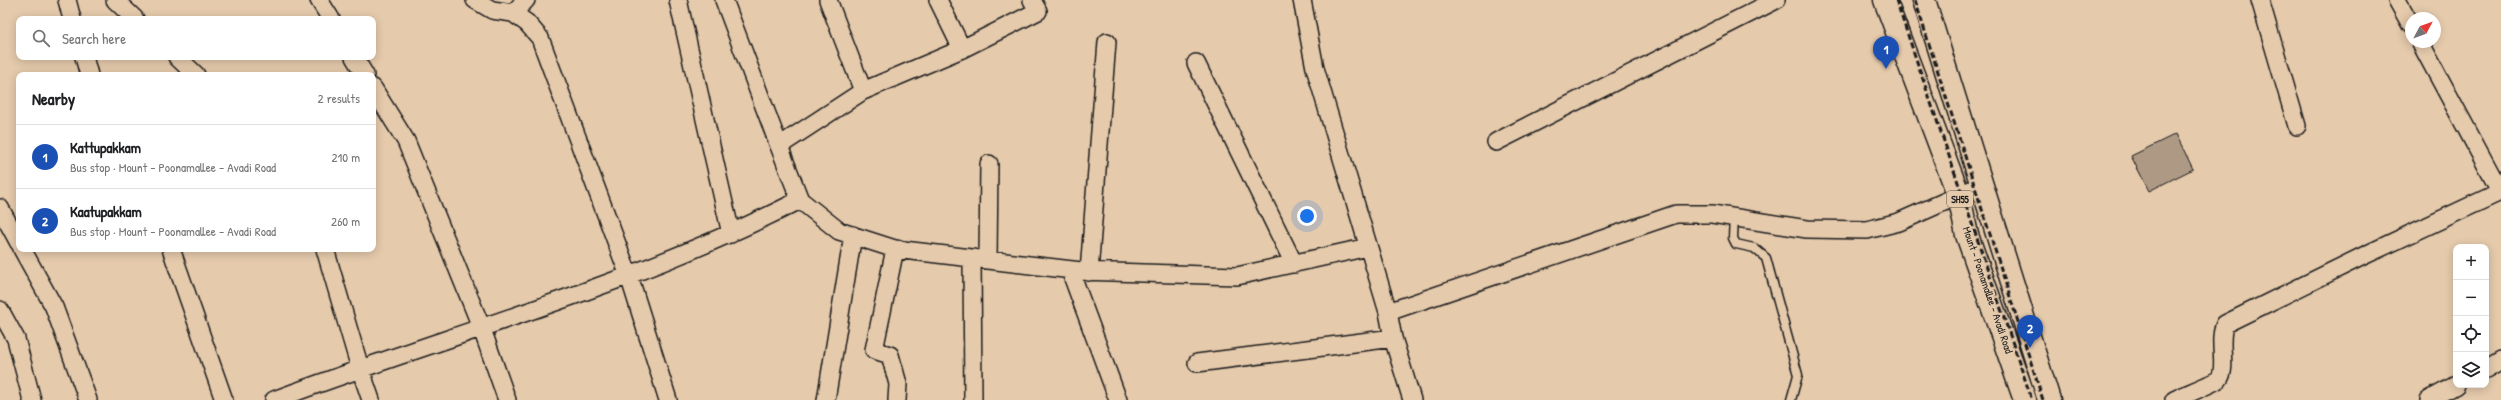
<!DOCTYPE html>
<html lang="en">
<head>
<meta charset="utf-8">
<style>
  body { margin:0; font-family:"Patrick Hand",sans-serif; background:#f2f2f2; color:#202124 }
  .controls { position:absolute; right:12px; bottom:12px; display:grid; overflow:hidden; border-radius:8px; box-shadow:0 2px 10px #0003 }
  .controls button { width:36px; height:36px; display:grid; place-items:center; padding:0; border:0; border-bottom:1px solid #e0e0e0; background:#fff; color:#202124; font:20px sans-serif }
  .compass { position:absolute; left:2405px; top:12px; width:36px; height:36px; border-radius:50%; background:#fff; box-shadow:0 2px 10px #0003; rotate:49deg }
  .you { position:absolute; left:1307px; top:216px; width:14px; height:14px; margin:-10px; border:3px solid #fff; border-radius:50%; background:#1a73e8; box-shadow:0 0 0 6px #1a73e833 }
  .badge { display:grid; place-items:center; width:26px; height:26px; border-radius:50%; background:#0f766e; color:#fff; font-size:13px; font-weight:700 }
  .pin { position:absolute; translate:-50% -33px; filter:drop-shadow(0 1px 2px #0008) }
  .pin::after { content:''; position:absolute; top:21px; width:14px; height:12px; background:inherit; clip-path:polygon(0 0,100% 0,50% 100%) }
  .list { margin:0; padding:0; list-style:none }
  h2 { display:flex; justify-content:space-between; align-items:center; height:52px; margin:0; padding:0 16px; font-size:17px }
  h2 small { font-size:13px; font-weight:400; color:#757577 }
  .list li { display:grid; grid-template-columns:26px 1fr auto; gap:12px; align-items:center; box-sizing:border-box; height:64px; padding:0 16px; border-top:1px solid #e0e0e0 }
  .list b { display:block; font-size:15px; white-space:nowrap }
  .list p { margin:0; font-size:13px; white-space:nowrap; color:#757577 }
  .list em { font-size:13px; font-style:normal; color:#757577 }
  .icon { flex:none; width:22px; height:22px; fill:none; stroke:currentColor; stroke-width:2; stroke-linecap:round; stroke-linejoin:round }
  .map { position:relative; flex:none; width:2501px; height:400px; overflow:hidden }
  .search { position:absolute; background:#fff; box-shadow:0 2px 10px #0003; left:16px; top:16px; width:360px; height:44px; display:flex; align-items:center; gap:10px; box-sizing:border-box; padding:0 14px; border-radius:8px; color:#757577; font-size:15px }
  .panel { position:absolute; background:#fff; box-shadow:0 2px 10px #0003; left:16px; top:72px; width:360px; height:180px; border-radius:8px }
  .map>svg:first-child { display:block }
  .building { fill:#ad9984; stroke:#1c1c1c }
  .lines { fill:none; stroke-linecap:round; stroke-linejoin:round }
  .service-casing { stroke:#1c1c1c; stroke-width:11 }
  .minor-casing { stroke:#1c1c1c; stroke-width:20 }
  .primary-casing { stroke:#1c1c1c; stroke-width:25 }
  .service { stroke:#e5caac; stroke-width:8 }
  .minor { stroke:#e5caac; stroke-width:17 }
  .primary { stroke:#e5caac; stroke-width:22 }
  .rail { stroke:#1c1c1c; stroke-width:3; stroke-dasharray:6 3; stroke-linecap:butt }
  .labels { text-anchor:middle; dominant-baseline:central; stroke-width:4; stroke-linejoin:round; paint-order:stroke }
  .shield { fill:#e5caac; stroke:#585047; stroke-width:1 }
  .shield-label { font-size:10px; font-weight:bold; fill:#1c1c1c }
  .street-label { font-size:11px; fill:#1c1c1c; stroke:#e5caac }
</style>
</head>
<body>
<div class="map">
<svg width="2501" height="400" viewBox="0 0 2501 400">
  <rect width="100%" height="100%" fill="#e5caac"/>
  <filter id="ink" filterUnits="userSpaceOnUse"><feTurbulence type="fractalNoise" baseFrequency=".025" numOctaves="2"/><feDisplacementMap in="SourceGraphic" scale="8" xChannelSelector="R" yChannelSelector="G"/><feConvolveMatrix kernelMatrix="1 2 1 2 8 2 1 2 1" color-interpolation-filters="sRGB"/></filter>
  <g filter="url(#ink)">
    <path class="building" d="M 2176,134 L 2193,169 L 2149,191 L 2131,156 Z"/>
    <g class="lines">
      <defs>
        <path id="service" d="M 1734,217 L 1733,238 L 1736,244 L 1754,248 L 1766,258 L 1798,375 L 1791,400"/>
        <path id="minor" d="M 67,0 L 72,19
          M 115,0 L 135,19
          M 319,0 L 331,19
          M 475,0 L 492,10 L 513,13 L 527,23 L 540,38 L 629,276 L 668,400
          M 678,0 L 731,234
          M 724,0 L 779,146
          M 938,0 L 962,49
          M 1302,0 L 1315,68 L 1388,312 L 1393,338 L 1412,400
          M 2260,0 L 2297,126
          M 2397,0 L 2411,25
          M 513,13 L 526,0
          M 2420,42 L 2501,193
          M 84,57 L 89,75
          M 177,57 L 196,75
          M 354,57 L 365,75
          M 1196,63 L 1294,264
          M 373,88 L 406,141 L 482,329 L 507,400
          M 863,91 L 962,49 L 1038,11 L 1032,0
          M 1496,142 L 1776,0
          M 800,200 L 779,146 L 863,91 L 828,0
          M 0,208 L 19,243
          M 22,249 L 54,307 L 88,400
          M 171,249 L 224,400
          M 325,249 L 360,368 L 371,400
          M 895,249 L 874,350 L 890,355 L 898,384 L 897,400
          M 972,258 L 973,400
          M 988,260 L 989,164
          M 1070,270 L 1118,400
          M 1089,272 L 1107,42
          M 0,310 L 16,339 L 32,400
          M 1388,312 L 1676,214 L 1712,214 L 1807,229 L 1867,230 L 1899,222 L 1982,185
          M 1197,363 L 1393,338
          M 2486,370 L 2501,361
          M 274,400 C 450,334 632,286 800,200 L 839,231 L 895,249 L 1081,271 L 1237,276 L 1368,247
          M 826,400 L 853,235
          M 2174,400 C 2182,396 2216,382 2219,379 C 2228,368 2217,341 2225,324 L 2361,257 L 2500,192
          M 2429,400 L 2456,385"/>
        <path id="primary" d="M 1885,0 L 1959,196 L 1967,235 L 2025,400
          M 1924,0 L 2049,400"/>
      </defs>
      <use href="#service" class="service-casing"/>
      <use href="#minor" class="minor-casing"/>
      <use href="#primary" class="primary-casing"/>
      <use href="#service" class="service"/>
      <use href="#minor" class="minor"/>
      <use href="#primary" class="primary"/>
      <path class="rail" d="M 1896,0 L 2032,400
        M 1915,0 L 2043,400"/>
    </g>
  </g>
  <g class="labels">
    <rect class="shield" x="1947" y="191" width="26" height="16" rx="3"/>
    <g class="shield-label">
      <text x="1960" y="199">SH55</text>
    </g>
    <g class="street-label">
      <text transform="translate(1988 290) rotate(71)">Mount - Poonamallee - Avadi Road</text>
    </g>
  </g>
</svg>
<div class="controls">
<button>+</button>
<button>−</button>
<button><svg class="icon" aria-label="locate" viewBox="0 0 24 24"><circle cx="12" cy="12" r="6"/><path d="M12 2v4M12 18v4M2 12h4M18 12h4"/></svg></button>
<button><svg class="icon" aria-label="layers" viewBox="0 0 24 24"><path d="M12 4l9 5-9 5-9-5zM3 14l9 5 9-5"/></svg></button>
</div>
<svg class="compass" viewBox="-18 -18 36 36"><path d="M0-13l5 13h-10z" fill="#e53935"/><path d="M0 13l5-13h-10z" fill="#757577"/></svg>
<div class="you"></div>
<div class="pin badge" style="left:1886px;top:69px;background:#1a4fb4">1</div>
<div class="pin badge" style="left:2030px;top:348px;background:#1a4fb4">2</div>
<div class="search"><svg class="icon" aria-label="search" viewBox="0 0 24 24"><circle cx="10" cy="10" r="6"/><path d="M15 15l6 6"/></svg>Search here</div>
<section class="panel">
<h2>Nearby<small>2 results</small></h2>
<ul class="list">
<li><span class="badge" style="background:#1a4fb4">1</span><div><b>Kattupakkam</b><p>Bus stop · Mount - Poonamallee - Avadi Road</p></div><em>210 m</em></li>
<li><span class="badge" style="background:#1a4fb4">2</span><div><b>Kaatupakkam</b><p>Bus stop · Mount - Poonamallee - Avadi Road</p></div><em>260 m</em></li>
</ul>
</section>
</div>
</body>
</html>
